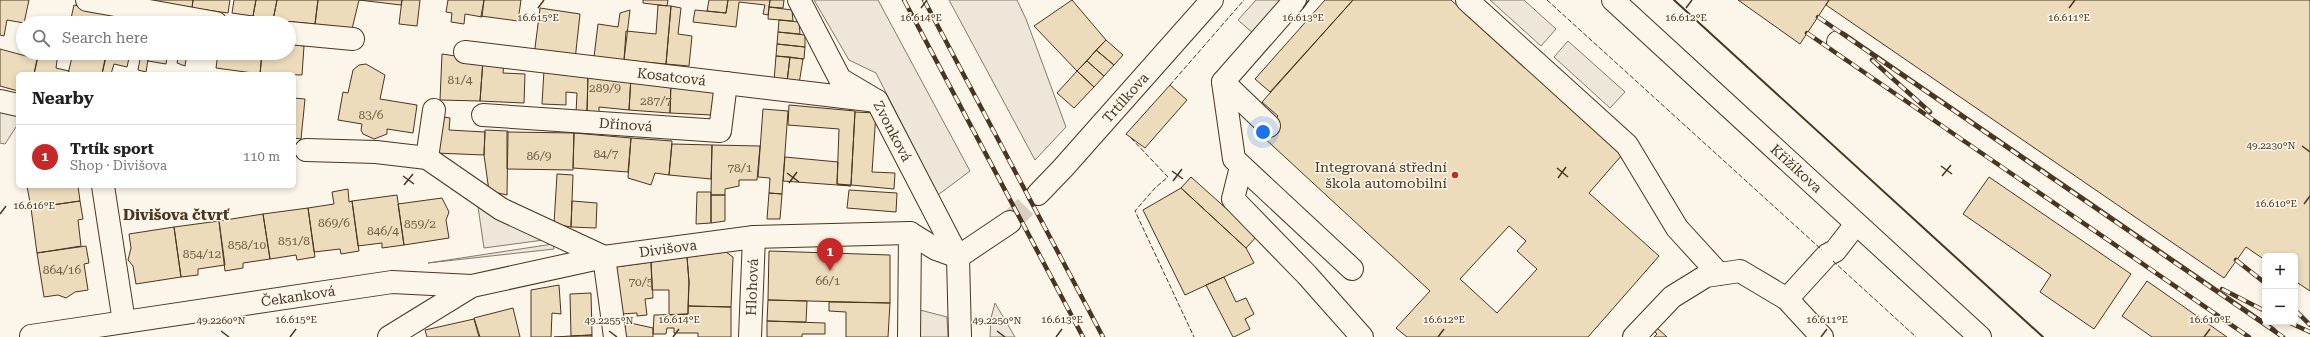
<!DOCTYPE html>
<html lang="en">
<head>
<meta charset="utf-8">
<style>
  body { margin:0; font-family:"Roboto Serif",serif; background:#f2f2f2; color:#222 }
  .controls { position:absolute; right:12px; bottom:12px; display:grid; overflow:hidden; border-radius:6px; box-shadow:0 2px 6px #0003 }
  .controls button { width:36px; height:36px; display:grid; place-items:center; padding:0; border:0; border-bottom:1px solid #e0e0e0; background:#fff; color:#222; font:20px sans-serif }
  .you { position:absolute; left:1263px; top:132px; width:14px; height:14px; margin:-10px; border:3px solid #fff; border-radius:50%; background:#1a73e8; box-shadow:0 0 0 6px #1a73e833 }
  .badge { display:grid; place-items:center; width:26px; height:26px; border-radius:50%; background:#c62828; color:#fff; font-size:13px; font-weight:700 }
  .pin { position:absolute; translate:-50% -33px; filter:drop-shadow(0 1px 2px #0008) }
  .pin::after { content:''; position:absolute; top:21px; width:14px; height:12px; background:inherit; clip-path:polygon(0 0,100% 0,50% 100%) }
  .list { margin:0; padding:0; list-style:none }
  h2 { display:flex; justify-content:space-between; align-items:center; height:52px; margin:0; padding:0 16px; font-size:17px }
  h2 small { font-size:13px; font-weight:400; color:#767676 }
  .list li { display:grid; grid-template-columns:26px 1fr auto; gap:12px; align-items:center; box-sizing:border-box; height:64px; padding:0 16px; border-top:1px solid #e0e0e0 }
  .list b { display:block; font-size:15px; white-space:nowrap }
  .list p { margin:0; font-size:13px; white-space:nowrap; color:#767676 }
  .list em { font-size:13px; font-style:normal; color:#767676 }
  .icon { flex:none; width:22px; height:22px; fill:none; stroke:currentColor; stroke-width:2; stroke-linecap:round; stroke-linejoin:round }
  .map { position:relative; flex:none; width:2310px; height:337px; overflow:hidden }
  .search { position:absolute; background:#fff; box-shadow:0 2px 6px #0003; left:16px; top:16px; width:280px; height:44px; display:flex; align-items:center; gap:10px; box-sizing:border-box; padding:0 14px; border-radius:22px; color:#767676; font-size:15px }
  .panel { position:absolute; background:#fff; box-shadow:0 2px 6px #0003; left:16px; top:72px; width:280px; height:116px; border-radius:6px }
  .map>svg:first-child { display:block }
  .green { fill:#ede6d9; stroke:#887966 }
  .parking { fill:#ede7d9; stroke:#887966 }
  .building { fill:#ecdcbc; stroke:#4a3520; fill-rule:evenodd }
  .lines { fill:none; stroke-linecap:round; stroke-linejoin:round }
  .minor-tunnel { stroke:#d8cfc1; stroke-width:22; stroke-dasharray:22 11; stroke-linecap:butt }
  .minor-casing { stroke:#4a3520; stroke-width:24 }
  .minor { stroke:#fbf6e9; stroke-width:22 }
  .rail-casing { stroke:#4a3520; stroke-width:4.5 }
  .rail { stroke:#fbf6e9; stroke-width:3; stroke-dasharray:9; stroke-linecap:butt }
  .fence { stroke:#4a3520; stroke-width:1; stroke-dasharray:5 2; stroke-linecap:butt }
  .wall { stroke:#4a3520; stroke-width:2 }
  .ticks { fill:none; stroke:#4a3520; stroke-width:1.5 }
  .poi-dot { fill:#c62828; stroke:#fbf6e9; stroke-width:1.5 }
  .labels { text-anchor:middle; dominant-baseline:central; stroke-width:3; stroke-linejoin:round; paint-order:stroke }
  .number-label { font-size:12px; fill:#725f47 }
  .street-label { font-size:14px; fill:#4a3520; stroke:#fbf6e9 }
  .poi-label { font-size:14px; fill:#4a3520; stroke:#fbf6e9; text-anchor:end }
  .neighbourhood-label { font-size:15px; font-weight:bold; fill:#4a3520; stroke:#fbf6e9 }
  .ticks-label { font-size:10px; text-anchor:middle; fill:#4a3520; stroke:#fbf6e9; stroke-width:3; stroke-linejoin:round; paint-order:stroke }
</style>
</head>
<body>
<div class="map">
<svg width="2310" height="337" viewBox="0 0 2310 337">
  <rect width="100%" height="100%" fill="#fbf6e9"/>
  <path class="green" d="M 814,0 L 878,0 L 970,171 L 938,195 L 876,73 L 849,60 Z
    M 949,0 L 1017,0 L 1026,19 L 1066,127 L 1035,160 Z
    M 477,200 L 551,239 L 484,248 Z
    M 553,244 L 554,249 L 428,263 Z
    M 995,303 L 1015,337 L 990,337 L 991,318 Z
    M 920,310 L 947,317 L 948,337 L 914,337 Z"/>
  <path class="parking" d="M 1256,0 L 1284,0 L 1254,34 L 1238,20 Z
    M 1490,0 L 1524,0 L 1556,29 L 1541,46 Z
    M 1568,41 L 1625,92 L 1610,108 L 1554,57 Z
    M 0,101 L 18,105 L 18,124 L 5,144 L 0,143 Z"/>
  <path class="building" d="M 0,0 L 29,0 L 24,23 L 7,20 L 4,36 L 0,35 Z
    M 150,0 L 193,0 L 192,8 Z
    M 193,0 L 230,0 L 228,13 L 192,8 Z
    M 234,0 L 256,0 L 253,16 L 232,13 Z
    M 256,0 L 277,0 L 273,20 L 253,16 Z
    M 277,0 L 318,0 L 315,24 L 273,20 Z
    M 318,0 L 359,0 L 352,29 L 315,24 Z
    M 359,0 L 402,0 L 401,5 Z
    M 402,0 L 420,0 L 417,26 L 399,24 Z
    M 448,0 L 484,0 L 482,17 L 465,14 L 464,24 L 451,22 L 452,13 L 446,12 Z
    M 484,0 L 521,0 L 518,21 L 481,16 Z
    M 643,0 L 668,0 L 667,6 L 643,3 Z
    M 709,0 L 728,0 L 726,13 L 707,11 Z
    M 728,0 L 770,0 L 768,15 L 763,14 L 765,5 L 739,2 L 736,27 L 693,22 L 695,10 L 726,13 Z
    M 770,0 L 784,0 L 783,8 L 769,7 Z
    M 1072,0 L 1106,40 L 1077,71 L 1034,26 Z
    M 1325,0 L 1353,0 L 1270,92 L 1255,79 Z
    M 1353,0 L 1451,0 L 1622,155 L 1589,193 L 1659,256 L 1588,337 L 1407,337 L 1396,328 L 1430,291 L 1261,135 L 1278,116 L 1262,102 ZM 1509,226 L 1526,241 L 1517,251 L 1537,269 L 1497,313 L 1460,279 Z
    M 1738,0 L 1829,0 L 1800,44 Z
    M 1829,0 L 2310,0 L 2310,291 L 2295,281 L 2295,256 L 2265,256 L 2265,260 L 2246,247 L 2224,278 L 1826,5 Z
    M 74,5 L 115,14 L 113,23 L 70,23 Z
    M 658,5 L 671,6 L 666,64 L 624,60 L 626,31 L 656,34 Z
    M 671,6 L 681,8 L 678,34 L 692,36 L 689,66 L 666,64 Z
    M 769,7 L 792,10 L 793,21 L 768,19 Z
    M 540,8 L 580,14 L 575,60 L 534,56 Z
    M 630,10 L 624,60 L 594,57 L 598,24 L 618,27 L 620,13 Z
    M 115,14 L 155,23 L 113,23 Z
    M 779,20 L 799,22 L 800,34 L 778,32 Z
    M 778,32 L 805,35 L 805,47 L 777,44 Z
    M 1106,40 L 1123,55 L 1114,65 L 1096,50 Z
    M 289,44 L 304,46 L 302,75 L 260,74 L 262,53 L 289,53 Z
    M 777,44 L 805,47 L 804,59 L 776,56 Z
    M 0,49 L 37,59 L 34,74 L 18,74 L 18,91 L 0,86 Z
    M 1096,50 L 1114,65 L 1104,76 L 1087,61 Z
    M 39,53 L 58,53 L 56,68 L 69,71 L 68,74 L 34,74 Z
    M 73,53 L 105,59 L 102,74 L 68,74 Z
    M 107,53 L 149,53 L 146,72 L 138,70 L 140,59 L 129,58 L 127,67 L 114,64 L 111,74 L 102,74 Z
    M 149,53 L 168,53 L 166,64 L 148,61 Z
    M 179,53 L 187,53 L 185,66 L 177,63 Z
    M 218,53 L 262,53 L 260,74 L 216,68 Z
    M 442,54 L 483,60 L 480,101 L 440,100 Z
    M 776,56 L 790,57 L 787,82 L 774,81 Z
    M 790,57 L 803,59 L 799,84 L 787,82 Z
    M 483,60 L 504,62 L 503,73 L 525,74 L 524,103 L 480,101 Z
    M 1087,61 L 1104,76 L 1094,87 L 1077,71 Z
    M 366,64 L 385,75 L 380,99 L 417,105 L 413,133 L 387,129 L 387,134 L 374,139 L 363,134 L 361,130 L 362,124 L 338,120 L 343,92 L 348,93 L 353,70 L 359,65 Z
    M 544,70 L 588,73 L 587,113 L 576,113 L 577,93 L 566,92 L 566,105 L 542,104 Z
    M 1077,71 L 1094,87 L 1074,108 L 1057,93 Z
    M 588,73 L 631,77 L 629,110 L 599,107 L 599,114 L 587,113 Z
    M 631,77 L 671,82 L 670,113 L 629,110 Z
    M 671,82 L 715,86 L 712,115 L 670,113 Z
    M 1170,85 L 1187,100 L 1145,148 L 1126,134 Z
    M 294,98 L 305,99 L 301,139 L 294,138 Z
    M 789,105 L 855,111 L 851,185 L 837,184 L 839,129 L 788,125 Z
    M 763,109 L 788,111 L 782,194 L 769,193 L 770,178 L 758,177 Z
    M 855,112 L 876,113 L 872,172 L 895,173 L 894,189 L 851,185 Z
    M 437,116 L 450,118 L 449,130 L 485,132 L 484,155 L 435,153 Z
    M 485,130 L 508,131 L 507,195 L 489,191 L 484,155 Z
    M 507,132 L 574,133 L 573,170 L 507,169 Z
    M 574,133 L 631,138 L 628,172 L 573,168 Z
    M 631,138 L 672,141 L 669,175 L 655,173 L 651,185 L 628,178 Z
    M 672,144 L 712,145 L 711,179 L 669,175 Z
    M 712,145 L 760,146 L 757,180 L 739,180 L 739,186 L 725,189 L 725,195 L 711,195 Z
    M 785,157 L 838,162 L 837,184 L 851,186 L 783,181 Z
    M 557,174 L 573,175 L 571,227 L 554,224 Z
    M 1191,177 L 1257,236 L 1246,248 L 1181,188 Z
    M 1989,177 L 2131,274 L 2094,329 L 2040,292 L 2051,275 L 1963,214 Z
    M 27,186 L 78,186 L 80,201 L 31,208 Z
    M 1181,188 L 1246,248 L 1254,263 L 1185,295 L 1143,210 Z
    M 348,189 L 349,202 L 352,201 L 359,251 L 341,254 L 340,249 L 314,252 L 308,208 L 334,204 L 332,192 Z
    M 849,190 L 897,193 L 896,212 L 847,208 Z
    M 697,192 L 711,192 L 711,223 L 696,224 Z
    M 769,193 L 782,194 L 780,219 L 767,219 Z
    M 397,195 L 404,245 L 382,248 L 382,243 L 358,246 L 352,201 Z
    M 711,195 L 725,195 L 725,221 L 711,223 Z
    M 442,198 L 449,212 L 446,220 L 449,238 L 404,245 L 398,204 Z
    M 80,201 L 83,219 L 78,220 L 81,246 L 37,253 L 31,208 Z
    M 572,201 L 597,203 L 596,228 L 571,227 Z
    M 308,208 L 315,257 L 297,260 L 296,255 L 270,259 L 263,214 Z
    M 263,214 L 270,259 L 243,263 L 243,268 L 225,271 L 219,221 Z
    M 219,221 L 225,265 L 198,269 L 198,275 L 181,277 L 174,227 Z
    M 174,227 L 181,277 L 136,284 L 133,266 L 128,260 L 131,248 L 129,234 Z
    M 86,246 L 89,263 L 84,264 L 88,290 L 75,292 L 66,298 L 58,295 L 44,297 L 37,253 Z
    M 769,251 L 890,255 L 890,303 L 768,300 Z
    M 726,252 L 733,257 L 731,307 L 688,306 L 689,282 L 687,257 Z
    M 687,257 L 689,282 L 688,314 L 669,315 L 669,290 L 652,290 L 651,262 Z
    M 651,262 L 653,298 L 645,299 L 647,315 L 637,316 L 637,313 L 621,314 L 616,267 Z
    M 1224,277 L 1236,302 L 1246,298 L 1254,314 L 1245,319 L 1250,329 L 1234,337 L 1233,337 L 1206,285 Z
    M 2147,281 L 2227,337 L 2152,337 L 2122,316 Z
    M 559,285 L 561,314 L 552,313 L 551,337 L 531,337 L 531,290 Z
    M 591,293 L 592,335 L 571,336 L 570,294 Z
    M 768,300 L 807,301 L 806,322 L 767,321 Z
    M 829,302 L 890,303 L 888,337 L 846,337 L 846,312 L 829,311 Z
    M 688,306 L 731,307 L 731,337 L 698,337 L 698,333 L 674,333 L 674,328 L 667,328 L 666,334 L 653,334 L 654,315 L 688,314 Z
    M 513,308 L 520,337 L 480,337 L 474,318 Z
    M 474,319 L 479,337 L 427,337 L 425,330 Z
    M 767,321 L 825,323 L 825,334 L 802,334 L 802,337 L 767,337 Z
    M 626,322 L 653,328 L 653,337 L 624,337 Z
    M 1656,327 L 1667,337 L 1654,337 L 1657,334 L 1653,330 Z
    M 592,335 L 592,337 L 554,337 L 571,336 Z"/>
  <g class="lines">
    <path class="minor-tunnel" d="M 1010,222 L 1038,194"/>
    <defs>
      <g id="minor">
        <path d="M 87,0 L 216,23"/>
        <path id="s1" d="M 799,0 L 840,79 L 877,101 L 958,257 L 960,337"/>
        <path d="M 1467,0 L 1627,145 L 1677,228 L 1719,274"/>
        <path id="s2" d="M 1613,0 L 1980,337"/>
        <path d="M 289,33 L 353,39"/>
        <path d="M 1838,42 L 2267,337"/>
        <path id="s3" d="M 465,52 L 877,101"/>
        <path d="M 1223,82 L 1234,159 L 1352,269"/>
        <path d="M 0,101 L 18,105"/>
        <path id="s4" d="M 483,115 L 720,131 L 726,83"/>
        <path d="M 1269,126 L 1223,82 L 1295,0"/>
        <path d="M 306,150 L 376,152 L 427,158 L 501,209 L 604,257 L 615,337"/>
        <path d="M 427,158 L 434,110"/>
        <path d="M 1241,167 L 1233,199 L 1307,275 L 1362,337"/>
        <path d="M 103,186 L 124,322"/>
        <path id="s5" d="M 1038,194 L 1063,168 L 1212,0"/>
        <path d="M 958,257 L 1010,222"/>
        <path d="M 1787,299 L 1827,255 L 1835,251 L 1856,224"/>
        <path id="s6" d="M 31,336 L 392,282 L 472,286"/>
        <path id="s7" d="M 389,337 L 472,286 L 604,257 L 754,237 L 910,233 L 936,249 L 958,257"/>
        <path id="s8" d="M 750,337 L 754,237"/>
        <path d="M 909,337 L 910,233"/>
        <path d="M 1634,337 L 1672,297 L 1706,276 L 1740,271 L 1787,299 L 1822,337"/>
      </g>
    </defs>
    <use href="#minor" class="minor-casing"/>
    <use href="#minor" class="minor"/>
    <defs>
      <path id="rail" d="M 904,0 L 1083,337
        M 924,0 L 1103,337
        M 1818,17 L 2283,337
        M 1807,33 L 2249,337
        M 1872,60 L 1930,112
        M 2236,260 L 2265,283
        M 2222,289 L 2265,311
        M 2295,310 L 2310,325
        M 2288,322 L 2310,332"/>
    </defs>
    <use href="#rail" class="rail-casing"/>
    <use href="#rail" class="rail"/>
    <path class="fence" d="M 1547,0 L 1822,250
      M 1170,85 L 1244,0
      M 1131,138 L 1168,177 L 1155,188 L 1135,211 L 1194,337
      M 1833,261 L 1916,337"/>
    <path class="wall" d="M 1674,0 L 2043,337"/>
  </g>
  <path class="ticks" d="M 538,8 L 544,0M 921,8 L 927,0M 1303,8 L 1309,0M 1686,8 L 1692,0M 2069,8 L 2075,0M 2302,146 L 2310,152M 1941,166 L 1952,174M 1557,168 L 1568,177M 1172,171 L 1183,179M 787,173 L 799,182M 403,176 L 414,184M 1942,176 L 1951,165M 1558,178 L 1566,167M 1173,181 L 1182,169M 789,183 L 797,172M 404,185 L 413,174M 2304,204 L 2310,196M 0,214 L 6,206M 221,331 L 229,337M 609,331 L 617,337M 997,331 L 1005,337M 290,337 L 296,329M 673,337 L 679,329M 1056,337 L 1062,329M 1438,337 L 1444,329M 1821,337 L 1827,329M 2204,337 L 2210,329"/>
  <circle class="poi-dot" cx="1455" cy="175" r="4"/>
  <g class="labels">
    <g class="number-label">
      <text x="460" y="80">81/4</text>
      <text x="605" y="88">289/9</text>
      <text x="656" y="101">287/7</text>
      <text x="371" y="115">83/6</text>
      <text x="606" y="154">84/7</text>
      <text x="539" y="156">86/9</text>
      <text x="740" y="168">78/1</text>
      <text x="334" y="223">869/6</text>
      <text x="420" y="224">859/2</text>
      <text x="383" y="231">846/4</text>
      <text x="294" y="241">851/8</text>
      <text x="247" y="245">858/10</text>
      <text x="202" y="254">854/12</text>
      <text x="62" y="270">864/16</text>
      <text x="828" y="281">66/1</text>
      <text x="641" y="282">70/5</text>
    </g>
    <g class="street-label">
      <text stroke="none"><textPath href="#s3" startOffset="208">Kosatcová</textPath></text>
      <text stroke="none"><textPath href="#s5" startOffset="130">Trtílkova</textPath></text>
      <text stroke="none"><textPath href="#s4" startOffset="143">Dřínová</textPath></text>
      <text stroke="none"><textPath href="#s1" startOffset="166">Zvonková</textPath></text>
      <text stroke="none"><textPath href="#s2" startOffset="249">Křižíkova</textPath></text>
      <text stroke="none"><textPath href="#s7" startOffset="297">Divišova</textPath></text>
      <text stroke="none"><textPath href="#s8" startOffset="50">Hlohová</textPath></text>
      <text stroke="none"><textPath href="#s6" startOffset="270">Čekanková</textPath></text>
    </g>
    <g class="poi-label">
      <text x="1447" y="167">Integrovaná střední<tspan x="1447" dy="16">škola automobilní</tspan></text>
    </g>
    <g class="neighbourhood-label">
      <text x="176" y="215">Divišova čtvrť</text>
    </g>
  </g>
  <g class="ticks-label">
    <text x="538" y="21">16.615°E</text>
    <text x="921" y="21">16.614°E</text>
    <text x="1303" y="21">16.613°E</text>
    <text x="1686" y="21">16.612°E</text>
    <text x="2069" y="21">16.611°E</text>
    <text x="2271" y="149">49.2230°N</text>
    <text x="2276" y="207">16.610°E</text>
    <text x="34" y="209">16.616°E</text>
    <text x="296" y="323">16.615°E</text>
    <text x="679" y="323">16.614°E</text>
    <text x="1062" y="323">16.613°E</text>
    <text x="1444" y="323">16.612°E</text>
    <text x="1827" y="323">16.611°E</text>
    <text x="2210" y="323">16.610°E</text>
    <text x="221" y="324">49.2260°N</text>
    <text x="609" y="324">49.2255°N</text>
    <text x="997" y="324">49.2250°N</text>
  </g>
</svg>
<div class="controls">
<button>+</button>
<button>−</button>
</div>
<div class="you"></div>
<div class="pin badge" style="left:830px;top:271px">1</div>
<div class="search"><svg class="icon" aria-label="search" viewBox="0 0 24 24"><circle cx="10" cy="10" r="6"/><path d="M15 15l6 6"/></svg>Search here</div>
<section class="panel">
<h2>Nearby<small></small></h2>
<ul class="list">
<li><span class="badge">1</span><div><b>Trtík sport</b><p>Shop · Divišova</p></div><em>110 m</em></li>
</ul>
</section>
</div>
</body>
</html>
